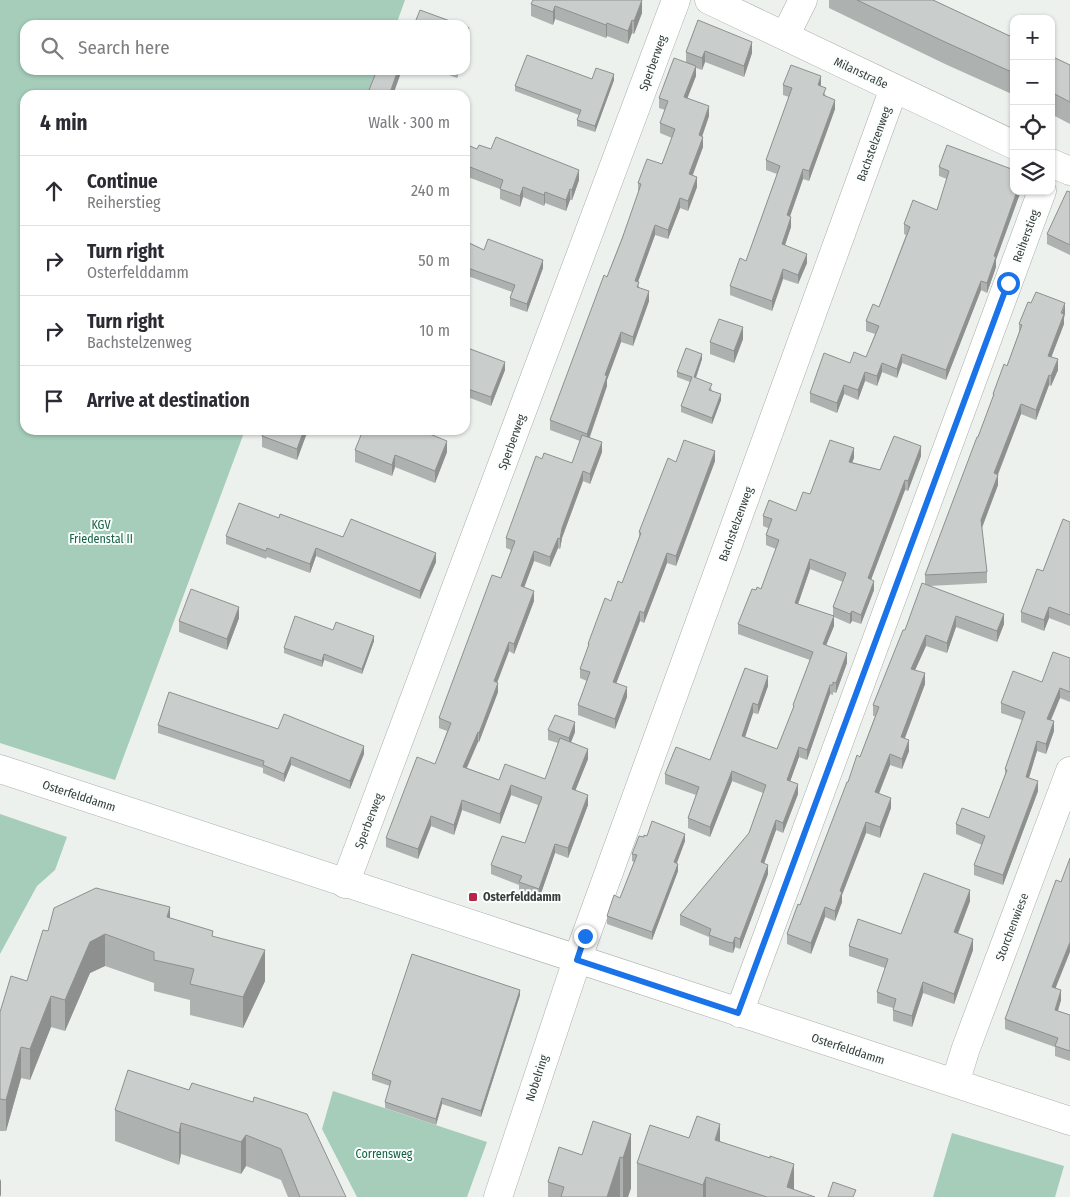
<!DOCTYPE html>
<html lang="en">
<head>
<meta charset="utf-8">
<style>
  body { margin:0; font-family:"Fira Sans Condensed",sans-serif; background:#f2f2f3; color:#2b2b33 }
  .controls { position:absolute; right:15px; top:15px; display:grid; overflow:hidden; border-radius:10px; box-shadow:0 1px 4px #0004 }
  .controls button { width:45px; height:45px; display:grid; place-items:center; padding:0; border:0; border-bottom:1px solid #e1e1e2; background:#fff; color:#2b2b33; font:25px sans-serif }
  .stop { position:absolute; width:15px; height:15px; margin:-11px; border:4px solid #1a73e8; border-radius:50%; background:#fff }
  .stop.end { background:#1a73e8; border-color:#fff; box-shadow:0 1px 5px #0008 }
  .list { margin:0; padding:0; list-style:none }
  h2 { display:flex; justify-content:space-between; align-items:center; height:65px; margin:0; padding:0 20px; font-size:21px }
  h2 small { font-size:16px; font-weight:400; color:#7c7c81 }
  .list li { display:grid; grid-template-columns:32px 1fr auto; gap:15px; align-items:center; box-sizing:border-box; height:70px; padding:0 20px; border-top:1px solid #e1e1e2 }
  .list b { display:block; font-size:19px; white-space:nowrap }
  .list p { margin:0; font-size:16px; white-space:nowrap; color:#7c7c81 }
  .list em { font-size:16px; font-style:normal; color:#7c7c81 }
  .icon { flex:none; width:28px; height:28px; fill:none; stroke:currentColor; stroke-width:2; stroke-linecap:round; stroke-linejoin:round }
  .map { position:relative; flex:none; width:1070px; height:1197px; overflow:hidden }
  .search { position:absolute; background:#fff; box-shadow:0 1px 4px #0004; left:20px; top:20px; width:450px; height:55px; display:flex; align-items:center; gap:12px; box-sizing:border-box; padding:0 18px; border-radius:15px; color:#7c7c81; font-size:19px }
  .panel { position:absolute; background:#fff; box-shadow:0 1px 4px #0004; left:20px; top:90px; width:450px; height:345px; border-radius:15px }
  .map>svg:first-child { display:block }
  .green { fill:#a5cdba }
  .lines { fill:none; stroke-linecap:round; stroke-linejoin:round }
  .minor-casing { stroke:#a8adaa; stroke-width:29 }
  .minor { stroke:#fff; stroke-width:28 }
  .wall { fill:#adb1af; fill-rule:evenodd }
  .shaded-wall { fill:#8d908f }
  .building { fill:#c9cecc; stroke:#8d908f }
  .route { stroke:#1a73e8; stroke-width:6 }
  .poi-dot { fill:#b72547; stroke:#f9fffc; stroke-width:2 }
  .labels { text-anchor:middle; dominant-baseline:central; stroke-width:4; stroke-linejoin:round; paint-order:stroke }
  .street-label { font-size:12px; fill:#3b3d3c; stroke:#f9fffc }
  .park-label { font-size:12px; fill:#196247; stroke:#f9fffc }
  .poi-label { font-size:12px; font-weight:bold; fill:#3b3d3c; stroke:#f9fffc; text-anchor:start }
</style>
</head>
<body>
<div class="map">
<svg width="1070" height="1197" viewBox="0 0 1070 1197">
  <rect width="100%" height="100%" fill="#ecf1ee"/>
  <path class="green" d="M 0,0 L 405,0 L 396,25 L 25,25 L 25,70 L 379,70 L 370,95 L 25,95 L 25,430 L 245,430 L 115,780 L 0,743 Z
    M 0,814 L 67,837 L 55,870 L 37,886 L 0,954 Z
    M 333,1091 L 487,1142 L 467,1197 L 357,1197 L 322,1129 Z
    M 952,1133 L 1064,1166 L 1055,1197 L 933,1197 Z"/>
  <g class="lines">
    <defs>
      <path id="minor" d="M 709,0 L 1014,145
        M 785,36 L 803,0
        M 1051,163 L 1070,171
        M 0,769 L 1070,1121
        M 345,884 L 676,0
        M 739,1013 L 1042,191
        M 955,1083 L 966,1048 L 1070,771
        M 498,1197 L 577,960 L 894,88"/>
    </defs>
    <use href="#minor" class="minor-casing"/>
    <use href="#minor" class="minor"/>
  </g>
  <path class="wall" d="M 829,0 L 933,0 L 1014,38 L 1014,95 L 945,64 L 829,8 Z
    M 531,4 L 642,13 L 634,34 L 632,33 L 628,44 L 607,36 L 606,38 L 555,19 L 553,25 L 531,16 Z
    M 698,20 L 752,53 L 744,77 L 705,62 L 702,70 L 696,68 L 696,76 L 687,98 L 709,116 L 702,137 L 703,147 L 693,175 L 697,187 L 688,211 L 680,208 L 668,239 L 655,235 L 638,282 L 639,287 L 649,301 L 633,346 L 621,342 L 607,380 L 607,386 L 590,437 L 602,452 L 590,484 L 583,481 L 562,538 L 560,549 L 558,548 L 550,567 L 534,561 L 524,587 L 534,601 L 514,654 L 509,651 L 497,682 L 498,692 L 479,742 L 478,742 L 467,768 L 499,780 L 545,779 L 558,743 L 548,740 L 548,730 L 575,732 L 571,742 L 588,759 L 575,790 L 588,805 L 568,858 L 555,853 L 539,899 L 519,891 L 519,885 L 491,874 L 491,865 L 525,843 L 538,805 L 511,795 L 500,824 L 462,810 L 454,835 L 431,826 L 418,859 L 386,847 L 386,838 L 435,764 L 447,731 L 439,728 L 439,718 L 501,578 L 511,550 L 506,548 L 506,538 L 542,459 L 572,463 L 580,441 L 550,430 L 550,420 L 607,277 L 639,193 L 638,193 L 638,183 L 662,164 L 672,138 L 660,133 L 660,123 L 665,110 L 659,108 L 659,98 L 686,62 L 686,52 Z
    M 1051,56 L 1070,65 L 1070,124 L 1051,114 Z
    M 441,70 L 459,70 L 457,78 L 441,72 Z
    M 592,79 L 614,80 L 595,132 L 577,126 L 577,120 L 579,115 L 515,91 L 515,86 Z
    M 783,85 L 821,86 L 826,96 L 835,109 L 809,181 L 803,179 L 790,216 L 791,227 L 785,245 L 807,263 L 798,284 L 783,279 L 772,311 L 730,295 L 730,286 L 746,261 L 777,174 L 766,170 L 766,160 L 789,97 L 783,95 Z
    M 465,144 L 477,149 L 579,180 L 572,200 L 570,200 L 566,211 L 545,203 L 544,206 L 523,197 L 520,207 L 500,199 L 500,189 L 465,176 Z
    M 947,145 L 996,260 L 996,267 L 987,293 L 981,290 L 946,380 L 902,363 L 897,378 L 882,372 L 877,386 L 865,381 L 858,400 L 844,394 L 837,413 L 810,402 L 810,393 L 850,363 L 866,357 L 875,334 L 866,331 L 866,321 L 879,307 L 906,235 L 904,234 L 904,224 L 937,210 L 947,179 L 939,176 L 939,167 Z
    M 1070,192 L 1070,255 L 1047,244 L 1047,234 Z
    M 465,241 L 484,250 L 543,268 L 527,312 L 510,306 L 510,298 L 512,292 L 465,275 Z
    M 1065,313 L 1064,318 L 1064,324 L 1051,357 L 1058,370 L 1051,386 L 1049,385 L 1036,420 L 1021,414 L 998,475 L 998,485 L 982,528 L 987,572 L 987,583 L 929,586 L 1004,624 L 997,642 L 956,627 L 947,653 L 926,646 L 915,670 L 925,684 L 905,738 L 909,751 L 902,769 L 890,765 L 879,794 L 891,808 L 880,838 L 866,833 L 842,895 L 842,902 L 835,921 L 825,917 L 811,954 L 787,944 L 787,934 L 800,905 L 848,782 L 860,757 L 875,716 L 873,716 L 873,705 L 925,584 L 925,575 L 993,398 L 993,394 L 1007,366 L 1019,332 L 1019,324 Z
    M 743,339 L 734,363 L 710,354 L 710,342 Z
    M 465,347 L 505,370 L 491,406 L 465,396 Z
    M 702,359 L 696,378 L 712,389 L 711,390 L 721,400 L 712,424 L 681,412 L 681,406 L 690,382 L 677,377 L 677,372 Z
    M 264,430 L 308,430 L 297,460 L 262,447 L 262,436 Z
    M 404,432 L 447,452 L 435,483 L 395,467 L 392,476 L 355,462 L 355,450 Z
    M 921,456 L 908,491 L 905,490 L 871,579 L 874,590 L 861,624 L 852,621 L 850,624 L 834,617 L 834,626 L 826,645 L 847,663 L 836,693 L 833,692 L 833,695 L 830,694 L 807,760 L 799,757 L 790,781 L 798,794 L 783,833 L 776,830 L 764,863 L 768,874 L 740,949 L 735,947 L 733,953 L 728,952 L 709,945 L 709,937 L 680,925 L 680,915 L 749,833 L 763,793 L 732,781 L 710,837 L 688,828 L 688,818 L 696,795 L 665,784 L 665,774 L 710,760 L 745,668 L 768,686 L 758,714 L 753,713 L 745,737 L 777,749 L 793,709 L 793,705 L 810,660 L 738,634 L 738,624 L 756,590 L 761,589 L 776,549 L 766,545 L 766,535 L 768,528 L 763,526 L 763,516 L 796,511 L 810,494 L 854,458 L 852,462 L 880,470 ZM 810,569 L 843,582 L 833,607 L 833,616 L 798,604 Z
    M 715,461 L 676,566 L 667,563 L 644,623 L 640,621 L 616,683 L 627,697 L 615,729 L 578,715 L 578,705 L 587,681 L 580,678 L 580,669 L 588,648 L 588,644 L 611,601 L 622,583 L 639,537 L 639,532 L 676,462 Z
    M 279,518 L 343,537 L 436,562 L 420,599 L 316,556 L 310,573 L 267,557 L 266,559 L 226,544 L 226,536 Z
    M 1070,522 L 1070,626 L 1049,618 L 1044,631 L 1021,622 L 1021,612 Z
    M 239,618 L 227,650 L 179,632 L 179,621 Z
    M 333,630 L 374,641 L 362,674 L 324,660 L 322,667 L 284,653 L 284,648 Z
    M 1070,658 L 1070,702 L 1060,698 L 1051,720 L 1054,731 L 1046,754 L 1037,751 L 1029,778 L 1038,791 L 1003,885 L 974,875 L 974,865 L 982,845 L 956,834 L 956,824 L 989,818 L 1005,775 L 1005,769 L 1022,720 L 1001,713 L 1001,703 L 1042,682 Z
    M 158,725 L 278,729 L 364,754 L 350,789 L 291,765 L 284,782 L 263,773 L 263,768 L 158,733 Z
    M 644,837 L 685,841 L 677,863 L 678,871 L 652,940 L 607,924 L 607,916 L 620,898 L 634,862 L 632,861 L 632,854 Z
    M 1061,882 L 1056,988 L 1061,1000 L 1058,1011 L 1070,1015 L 1070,1061 L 1055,1056 L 1055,1047 L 1005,1029 L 1005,1019 Z
    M 970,901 L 958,934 L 973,950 L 954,1004 L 923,993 L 912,1027 L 893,1021 L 893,1008 L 877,1003 L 877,992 L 885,968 L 849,956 L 849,946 L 901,934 Z
    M 170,918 L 213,937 L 265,981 L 243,1028 L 190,1015 L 190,1000 L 154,991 L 154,983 L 105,966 L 90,973 L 65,1031 L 51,1027 L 30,1080 L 21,1078 L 6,1131 L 0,1131 L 0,1012 L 27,981 L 48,931 Z
    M 520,995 L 481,1117 L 442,1104 L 436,1125 L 385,1108 L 385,1102 L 390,1086 L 372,1080 L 372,1074 Z
    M 192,1083 L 346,1197 L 288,1197 L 281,1180 L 246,1166 L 241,1174 L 181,1154 L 179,1165 L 115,1141 L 115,1110 L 189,1090 Z
    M 631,1134 L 631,1188 L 628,1197 L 548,1197 L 548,1182 L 582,1155 Z
    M 689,1138 L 720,1141 L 794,1190 L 815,1197 L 637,1197 L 637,1163 Z"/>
  <path class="shaded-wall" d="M 642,0 L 642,13 L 634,34 L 634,21 Z
    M 555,6 L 555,19 L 553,25 L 553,12 Z
    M 632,20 L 632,33 L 628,44 L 628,31 Z
    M 607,23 L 607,36 L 606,38 L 606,25 Z
    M 469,28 L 469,39 L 465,53 L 465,42 Z
    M 752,42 L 752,53 L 744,77 L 744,66 Z
    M 705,51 L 705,62 L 702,70 L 702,58 Z
    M 696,66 L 696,76 L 684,107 L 684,97 Z
    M 398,70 L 402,70 L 393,95 L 389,95 Z
    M 457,70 L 459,70 L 457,78 Z
    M 614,74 L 614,80 L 595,132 L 595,126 Z
    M 821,76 L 821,86 L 818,85 Z
    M 835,100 L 835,109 L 809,181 L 809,171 Z
    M 709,106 L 709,116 L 699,145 L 699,135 Z
    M 703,137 L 703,147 L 689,184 L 689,174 Z
    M 803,169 L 803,179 L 787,225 L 787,215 Z
    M 579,170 L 579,180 L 572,200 L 572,190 Z
    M 697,177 L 697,187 L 688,211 L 688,201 Z
    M 523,187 L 523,197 L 520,207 L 520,196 Z
    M 570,189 L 570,200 L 566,211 L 566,200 Z
    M 1017,191 L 1021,191 L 996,260 L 996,267 L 987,293 L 987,283 L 994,256 Z
    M 545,192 L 545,203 L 544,206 L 544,195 Z
    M 680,198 L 680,208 L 668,239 L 668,230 Z
    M 791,217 L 791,227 L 782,254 L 782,244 Z
    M 655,225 L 655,235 L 635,290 L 635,281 Z
    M 807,254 L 807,263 L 798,284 L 798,275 Z
    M 543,260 L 543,268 L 527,312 L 527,304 Z
    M 783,269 L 783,279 L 772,311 L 772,301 Z
    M 981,281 L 981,290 L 946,380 L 946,370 Z
    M 649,291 L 649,301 L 633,346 L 633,337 Z
    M 1065,303 L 1065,313 L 1064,318 L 1064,324 L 1048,366 L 1048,356 Z
    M 743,327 L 743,339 L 734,363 L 734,351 Z
    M 621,332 L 621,342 L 607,380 L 607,386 L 587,444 L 587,434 L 605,375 Z
    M 702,354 L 702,359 L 694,383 L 694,377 Z
    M 902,354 L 902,363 L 897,378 L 897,369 Z
    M 1058,359 L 1058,370 L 1051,386 L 1051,376 Z
    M 505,362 L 505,370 L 491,406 L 491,397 Z
    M 882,363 L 882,372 L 877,386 L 877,376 Z
    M 865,372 L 865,381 L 858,400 L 858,390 Z
    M 1049,375 L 1049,385 L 1036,420 L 1036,410 Z
    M 844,385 L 844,394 L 837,413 L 837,403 Z
    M 721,394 L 721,400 L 712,424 L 712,418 Z
    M 1021,404 L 1021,414 L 994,484 L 994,473 Z
    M 304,430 L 308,430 L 297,460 L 297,449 Z
    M 447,441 L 447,452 L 435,483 L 435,471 Z
    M 602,442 L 602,452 L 590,484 L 590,474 Z
    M 921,446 L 921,456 L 908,491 L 908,481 Z
    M 854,448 L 854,458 L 849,471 L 849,462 Z
    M 715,451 L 715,461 L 676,566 L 676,556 Z
    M 395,455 L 395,467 L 392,476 L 392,465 Z
    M 583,471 L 583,481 L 562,538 L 560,549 L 560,539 L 562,528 Z
    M 998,475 L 998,485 L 981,530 L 981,520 Z
    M 905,480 L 905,490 L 868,588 L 868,578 Z
    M 558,538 L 558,548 L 550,567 L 550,557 Z
    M 316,548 L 316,556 L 310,573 L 310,564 Z
    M 534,551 L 534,561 L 521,596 L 521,586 Z
    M 436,553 L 436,562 L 420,599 L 420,591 Z
    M 667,553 L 667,563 L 644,623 L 644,613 Z
    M 810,559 L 810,569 L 795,613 L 795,603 Z
    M 874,581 L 874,590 L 861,624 L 861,615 Z
    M 534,591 L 534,601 L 514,654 L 514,644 Z
    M 239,607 L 239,618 L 227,650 L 227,639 Z
    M 1049,607 L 1049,618 L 1044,631 L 1044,620 Z
    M 640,611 L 640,621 L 613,692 L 613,682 Z
    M 852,611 L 852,621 L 850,624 L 850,614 Z
    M 1004,614 L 1004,624 L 997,642 L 997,631 Z
    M 834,616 L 834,626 L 823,653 L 823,644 Z
    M 956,616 L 956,627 L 947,653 L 947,643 Z
    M 926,635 L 926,646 L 911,679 L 911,669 Z
    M 374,636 L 374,641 L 362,674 L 362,669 Z
    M 509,642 L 509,651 L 494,691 L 494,681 Z
    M 847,653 L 847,663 L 836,693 L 836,683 Z
    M 324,654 L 324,660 L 322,667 L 322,661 Z
    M 925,673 L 925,684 L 901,748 L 901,737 Z
    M 768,676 L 768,686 L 758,714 L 758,705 Z
    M 498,683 L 498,692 L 479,742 L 479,733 Z
    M 830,685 L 830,694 L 807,760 L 807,750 Z
    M 627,687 L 627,697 L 615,729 L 615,719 Z
    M 1060,688 L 1060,698 L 1047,729 L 1047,719 Z
    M 753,703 L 753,713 L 742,746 L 742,736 Z
    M 1054,721 L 1054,731 L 1046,754 L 1046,744 Z
    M 575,722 L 575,732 L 569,747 L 569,738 Z
    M 478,732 L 478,742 L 463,776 L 463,767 Z
    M 909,740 L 909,751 L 902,769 L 902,759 Z
    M 1037,741 L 1037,751 L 1026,787 L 1026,777 Z
    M 364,746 L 364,754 L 350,789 L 350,781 Z
    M 799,747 L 799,757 L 787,790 L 787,780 Z
    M 588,749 L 588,759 L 572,799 L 572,789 Z
    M 890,754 L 890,765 L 875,803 L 875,792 Z
    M 291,757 L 291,765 L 284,782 L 284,774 Z
    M 732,771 L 732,781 L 710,837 L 710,827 Z
    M 1038,781 L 1038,791 L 1003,885 L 1003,875 Z
    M 798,784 L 798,794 L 783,833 L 783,823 Z
    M 511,785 L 511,795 L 500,824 L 500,814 Z
    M 588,795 L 588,805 L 568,858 L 568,848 Z
    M 891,798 L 891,808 L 880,838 L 880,827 Z
    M 462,800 L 462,810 L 454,835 L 454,825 Z
    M 431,816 L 431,826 L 418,859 L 418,849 Z
    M 776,820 L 776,830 L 761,872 L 761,862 Z
    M 866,822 L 866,833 L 842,895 L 842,902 L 835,921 L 835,911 L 840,891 Z
    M 685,834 L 685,841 L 674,870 L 674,862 Z
    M 555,844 L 555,853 L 539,899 L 539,889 Z
    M 678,864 L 678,871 L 652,940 L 652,932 Z
    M 768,865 L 768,874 L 740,949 L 740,939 Z
    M 970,890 L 970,901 L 954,943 L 954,932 Z
    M 170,907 L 170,938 L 167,917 Z
    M 825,907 L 825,917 L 811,954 L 811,943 Z
    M 105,934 L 105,966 L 90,973 L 65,1031 L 65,1000 L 90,942 Z
    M 735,937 L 735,947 L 733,953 L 733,943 Z
    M 973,939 L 973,950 L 954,1004 L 954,994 Z
    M 1070,942 L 1070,952 L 1052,997 L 1052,987 Z
    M 265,950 L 265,981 L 243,1028 L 243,997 Z
    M 923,982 L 923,993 L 912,1027 L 912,1016 Z
    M 520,990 L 520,995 L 481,1117 L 481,1111 Z
    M 1061,990 L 1061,1000 L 1055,1020 L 1055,1010 Z
    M 51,996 L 51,1027 L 30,1080 L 30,1049 Z
    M 21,1047 L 21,1078 L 6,1131 L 6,1100 Z
    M 442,1098 L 442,1104 L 436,1125 L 436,1119 Z
    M 181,1123 L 181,1154 L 179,1165 L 179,1133 Z
    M 720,1124 L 720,1166 L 715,1140 Z
    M 631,1134 L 631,1188 L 628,1197 L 623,1197 L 623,1158 Z
    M 246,1135 L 246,1166 L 241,1174 L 241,1142 Z
    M 620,1157 L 620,1197 L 607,1197 Z
    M 794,1164 L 794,1197 L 787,1187 Z
    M 706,1177 L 706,1197 L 703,1197 L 703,1185 Z
    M 1,1179 L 1,1195 L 0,1197 L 0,1181 Z"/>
  <path class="building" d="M 533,0 L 642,0 L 634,21 L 632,20 L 628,31 L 607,23 L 606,25 L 555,6 L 553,12 L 531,4 Z
    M 857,0 L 933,0 L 1014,38 L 1014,73 L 945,42 Z
    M 420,10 L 461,25 L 414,25 Z
    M 698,20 L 752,42 L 744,66 L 705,51 L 702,58 L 686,52 Z
    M 465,26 L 469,28 L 465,42 Z
    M 527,55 L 592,79 L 596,68 L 614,74 L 595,126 L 577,120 L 581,110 L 515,86 Z
    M 1051,56 L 1070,65 L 1070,102 L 1051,92 Z
    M 674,58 L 696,66 L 684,97 L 709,106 L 699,135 L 703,137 L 689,174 L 697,177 L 688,201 L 680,198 L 668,230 L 655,225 L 635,281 L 639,282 L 637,287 L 649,291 L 633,337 L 621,332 L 605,375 L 607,376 L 587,434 L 550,420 L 604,275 L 607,277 L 622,239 L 639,190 L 641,184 L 638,183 L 647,159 L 662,164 L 675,129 L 660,123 L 668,101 L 659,98 Z
    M 791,65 L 821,76 L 818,85 L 826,88 L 823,95 L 835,100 L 809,171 L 803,169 L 787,215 L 791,217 L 782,244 L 807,254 L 798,275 L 783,269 L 772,301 L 730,286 L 740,258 L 746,261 L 780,166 L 766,160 L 792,88 L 783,85 Z
    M 377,70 L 398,70 L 389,95 L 367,95 Z
    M 496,137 L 579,170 L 572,190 L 570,189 L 566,200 L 545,192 L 544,195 L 523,187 L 520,196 L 500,189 L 503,180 L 465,165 L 465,144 L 477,149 L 479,145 L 491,149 Z
    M 947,145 L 1014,170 L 1014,191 L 1017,191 L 994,256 L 996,257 L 987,283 L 981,281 L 946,370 L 902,354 L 897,369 L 882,363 L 877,376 L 865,372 L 858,390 L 844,385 L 837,403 L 810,393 L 824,353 L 850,363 L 854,352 L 866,357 L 879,326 L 866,321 L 873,304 L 879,307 L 910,227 L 904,224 L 913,200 L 937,210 L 949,171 L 939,167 Z
    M 1067,191 L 1070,192 L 1070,245 L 1047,234 Z
    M 488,239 L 543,260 L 527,304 L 510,298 L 515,285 L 465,267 L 465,241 L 484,250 Z
    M 1036,292 L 1065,303 L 1061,313 L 1064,314 L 1048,356 L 1058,359 L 1051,376 L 1049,375 L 1036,410 L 1021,404 L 994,473 L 998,475 L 981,520 L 987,572 L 925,575 L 977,437 L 978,437 L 994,394 L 993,394 L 1004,364 L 1007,366 L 1022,325 L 1019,324 L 1028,302 L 1031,303 Z
    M 719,319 L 743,327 L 734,351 L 710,342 Z
    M 465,347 L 505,362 L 491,397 L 465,388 Z
    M 686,348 L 702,354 L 694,377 L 712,384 L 709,390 L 721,394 L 712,418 L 681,406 L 692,377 L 677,372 Z
    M 264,430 L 304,430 L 297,449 L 262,436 Z
    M 363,430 L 398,430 L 404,432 L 405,430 L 420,430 L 447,441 L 435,471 L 395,455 L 392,465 L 355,450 Z
    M 582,435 L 602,442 L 590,474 L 583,471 L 562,528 L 560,539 L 558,538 L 550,557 L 534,551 L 521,586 L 534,591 L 514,644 L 509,642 L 494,681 L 498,683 L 479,733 L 478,732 L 463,767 L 499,780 L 505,764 L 545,779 L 560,738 L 588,749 L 572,789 L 588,795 L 568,848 L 555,844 L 539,889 L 519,882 L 522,876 L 491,865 L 502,836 L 525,843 L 542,797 L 511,785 L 500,814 L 462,800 L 454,825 L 431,816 L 418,849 L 386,838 L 417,757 L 435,764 L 451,723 L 439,718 L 492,575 L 501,578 L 515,541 L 506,538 L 536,456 L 542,459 L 544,453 L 572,463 Z
    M 894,436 L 921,446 L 908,481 L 905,480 L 868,578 L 874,581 L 861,615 L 852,611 L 850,614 L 833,607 L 846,573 L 810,559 L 795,603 L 834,616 L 823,644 L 847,653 L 836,683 L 833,682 L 833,685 L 830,685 L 807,750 L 799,747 L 787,780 L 798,784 L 783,823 L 776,820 L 769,839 L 761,862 L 768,865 L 740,939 L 735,937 L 733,943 L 728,942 L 709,935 L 711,929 L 680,915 L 749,833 L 766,785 L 732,771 L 710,827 L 688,818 L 699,787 L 665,774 L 676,747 L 710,760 L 745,668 L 768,676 L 758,705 L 753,703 L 742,736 L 777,749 L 794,706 L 793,705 L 813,652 L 738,624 L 752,589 L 756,590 L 757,587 L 761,589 L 779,540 L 766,535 L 772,519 L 763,516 L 769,500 L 796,511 L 803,492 L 810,494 L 812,489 L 830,440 L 854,448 L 849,462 L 880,470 Z
    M 684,440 L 715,451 L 676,556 L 667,553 L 644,613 L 640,611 L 613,682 L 627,687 L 615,719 L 578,705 L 590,672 L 580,669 L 589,644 L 588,644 L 605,598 L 611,601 L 618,581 L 622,583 L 641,533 L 639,532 L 668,458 L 676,462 Z
    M 239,503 L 279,518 L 280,514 L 343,537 L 351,519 L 436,553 L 420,591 L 316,548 L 310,564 L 267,548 L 266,551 L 226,536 Z
    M 1063,519 L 1070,522 L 1070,615 L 1049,607 L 1044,620 L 1021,612 L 1037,569 L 1043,571 Z
    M 922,583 L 1004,614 L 997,631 L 956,616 L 947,643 L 926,635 L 911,669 L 925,673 L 901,737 L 909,740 L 902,759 L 890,754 L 875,792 L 891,798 L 880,827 L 866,822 L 840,891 L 842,892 L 835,911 L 825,907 L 811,943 L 787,934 L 798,904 L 800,905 L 847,782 L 848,782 L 857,755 L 860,757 L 879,707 L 873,705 L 903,630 L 905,630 Z
    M 191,589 L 239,607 L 227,639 L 179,621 Z
    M 295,616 L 333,630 L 336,622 L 374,636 L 362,669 L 324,654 L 322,661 L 284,648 Z
    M 1053,652 L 1070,658 L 1070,692 L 1060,688 L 1047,719 L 1054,721 L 1046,744 L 1037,741 L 1026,777 L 1038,781 L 1003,875 L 974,865 L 985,836 L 956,824 L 962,808 L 989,818 L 1007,770 L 1005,769 L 1025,712 L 1001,703 L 1013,671 L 1042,682 Z
    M 169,692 L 278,729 L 284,714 L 364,746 L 350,781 L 291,757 L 284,774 L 263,765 L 264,761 L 158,725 Z
    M 555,715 L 575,722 L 569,738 L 548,730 Z
    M 652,821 L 685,834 L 674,862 L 678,864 L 652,932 L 607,916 L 614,895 L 620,898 L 637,855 L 632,854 L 639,836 L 644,837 L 644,835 L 647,836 Z
    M 1070,858 L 1070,942 L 1052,987 L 1061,990 L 1055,1010 L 1070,1015 L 1070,1051 L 1055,1046 L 1058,1038 L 1005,1019 L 1056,880 L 1061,882 Z
    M 924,873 L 970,890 L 954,932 L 973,939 L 954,994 L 923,982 L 912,1016 L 893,1010 L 896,999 L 877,992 L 888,959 L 849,946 L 858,919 L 901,934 Z
    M 96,888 L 170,907 L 167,917 L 213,931 L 212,936 L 265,950 L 243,997 L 190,984 L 194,969 L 154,960 L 154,952 L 105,934 L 90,942 L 65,1000 L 51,996 L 30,1049 L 21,1047 L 6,1100 L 0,1099 L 0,1012 L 11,976 L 27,981 L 43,930 L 48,931 L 54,908 Z
    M 412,954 L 520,990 L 481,1111 L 442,1098 L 436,1119 L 385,1102 L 391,1081 L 372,1074 Z
    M 128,1070 L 189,1090 L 192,1083 L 253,1102 L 254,1097 L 307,1114 L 346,1197 L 300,1197 L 281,1149 L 246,1135 L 241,1142 L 181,1123 L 179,1133 L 115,1110 Z
    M 697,1116 L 720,1124 L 715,1140 L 770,1158 L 770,1156 L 794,1164 L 787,1187 L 815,1197 L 767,1197 L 706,1177 L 703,1185 L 637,1163 L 650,1125 L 689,1138 Z
    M 593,1121 L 631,1134 L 623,1158 L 620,1157 L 607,1197 L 561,1197 L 564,1187 L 548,1182 L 559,1147 L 582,1155 Z
    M 833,1182 L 856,1190 L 853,1197 L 828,1197 Z"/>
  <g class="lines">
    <path class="route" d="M 585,936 L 577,960 L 738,1013 L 1008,283"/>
  </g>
  <rect class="poi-dot" x="468" y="892" width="10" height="10" rx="2.5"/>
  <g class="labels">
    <g class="street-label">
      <text transform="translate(653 63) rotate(-70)">Sperberweg</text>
      <text transform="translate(861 73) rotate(25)">Milanstraße</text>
      <text transform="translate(874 144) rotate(-70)">Bachstelzenweg</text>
      <text transform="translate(1026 236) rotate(-70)">Reiherstieg</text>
      <text transform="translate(512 442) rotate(-70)">Sperberweg</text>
      <text transform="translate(736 524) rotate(-70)">Bachstelzenweg</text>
      <text transform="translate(79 796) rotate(18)">Osterfelddamm</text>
      <text transform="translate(369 821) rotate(-69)">Sperberweg</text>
      <text transform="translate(1012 927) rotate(-69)">Storchenwiese</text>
      <text transform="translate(848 1049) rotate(18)">Osterfelddamm</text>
      <text transform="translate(537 1078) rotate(-72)">Nobelring</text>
    </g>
    <g class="park-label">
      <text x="101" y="525">KGV<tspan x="101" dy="14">Friedenstal II</tspan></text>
      <text x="384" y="1154">Corrensweg</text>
    </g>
    <g class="poi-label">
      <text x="483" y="897">Osterfelddamm</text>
    </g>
  </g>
</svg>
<div class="controls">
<button>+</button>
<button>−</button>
<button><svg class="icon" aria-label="locate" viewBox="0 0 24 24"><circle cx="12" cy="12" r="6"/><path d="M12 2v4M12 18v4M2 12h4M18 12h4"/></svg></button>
<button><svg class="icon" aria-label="layers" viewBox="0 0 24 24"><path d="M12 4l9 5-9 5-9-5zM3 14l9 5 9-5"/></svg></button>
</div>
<div class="stop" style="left:1008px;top:283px"></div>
<div class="stop end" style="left:585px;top:936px"></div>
<div class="search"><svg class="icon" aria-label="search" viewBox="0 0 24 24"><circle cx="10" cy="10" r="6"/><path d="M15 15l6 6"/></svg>Search here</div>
<section class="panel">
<h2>4 min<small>Walk · 300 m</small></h2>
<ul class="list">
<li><svg class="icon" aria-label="ahead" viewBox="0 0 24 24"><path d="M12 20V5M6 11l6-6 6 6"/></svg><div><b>Continue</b><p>Reiherstieg</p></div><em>240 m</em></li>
<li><svg class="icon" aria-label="right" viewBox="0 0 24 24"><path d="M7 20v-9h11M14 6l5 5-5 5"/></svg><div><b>Turn right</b><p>Osterfelddamm</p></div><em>50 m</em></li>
<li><svg class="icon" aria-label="right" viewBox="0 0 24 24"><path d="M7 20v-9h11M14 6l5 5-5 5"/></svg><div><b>Turn right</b><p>Bachstelzenweg</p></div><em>10 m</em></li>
<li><svg class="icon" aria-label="arrive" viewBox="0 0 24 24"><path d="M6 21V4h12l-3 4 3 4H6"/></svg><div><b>Arrive at destination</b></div></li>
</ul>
</section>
</div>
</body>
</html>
